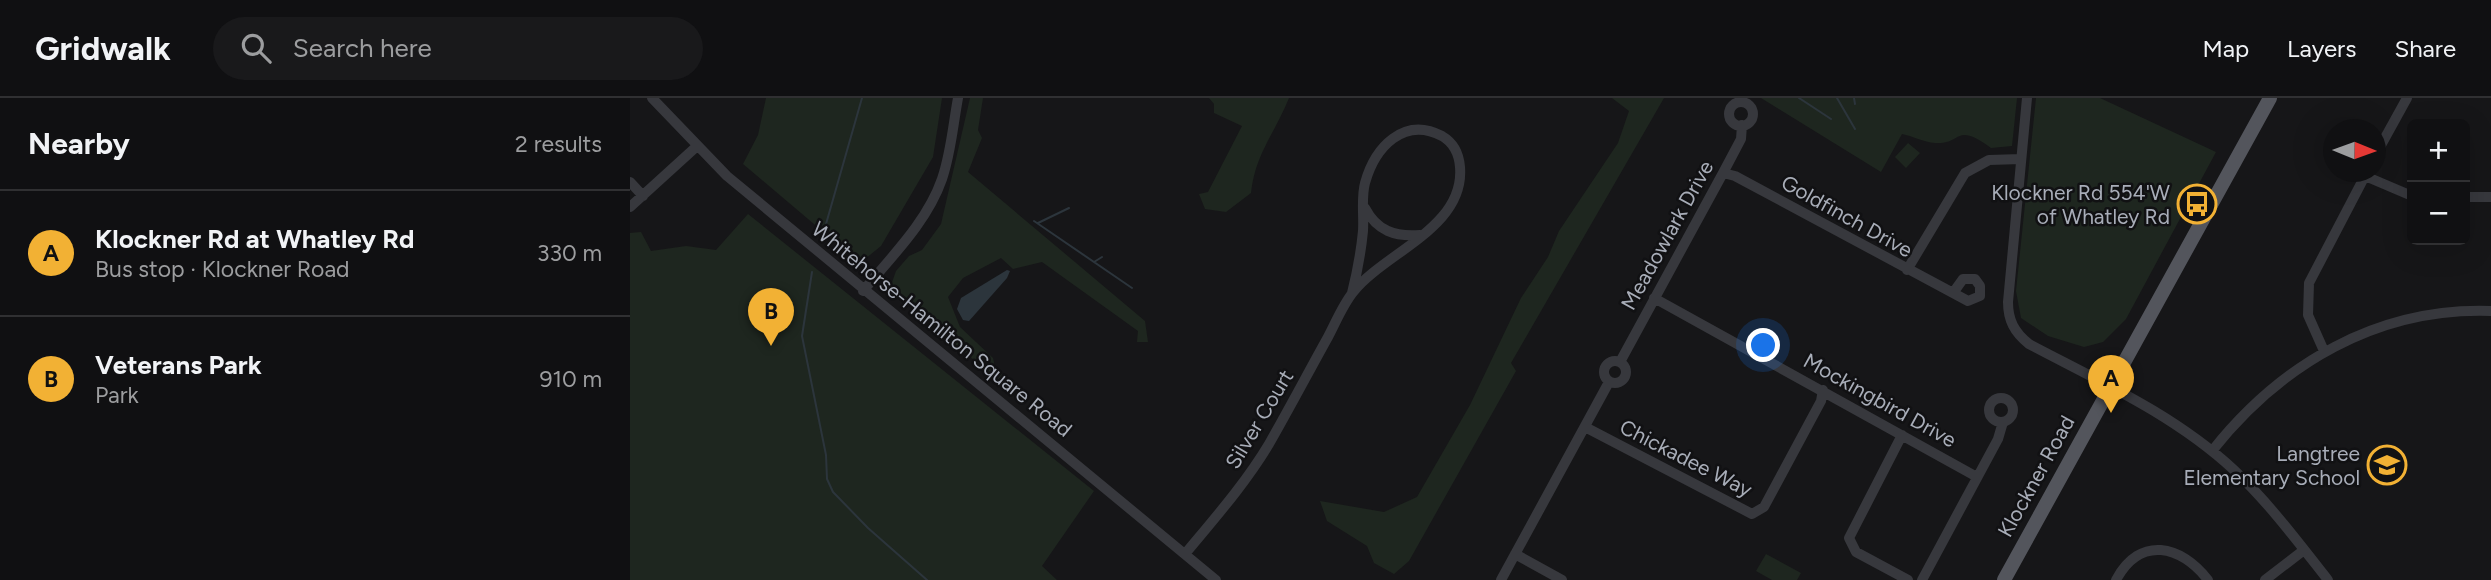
<!DOCTYPE html>
<html lang="en">
<head>
<meta charset="utf-8">
<style>
  body { margin:0; font-family:Figtree,sans-serif; background:#19191b; color:#f1f3f6 }
  .controls { position:absolute; right:21px; top:21px; display:grid; overflow:hidden; border-radius:10px; box-shadow:0 7px 28px #0002 }
  .controls button { width:63px; height:63px; display:grid; place-items:center; padding:0; border:0; border-bottom:2px solid #303032; background:#101012; color:#f1f3f6; font:35px sans-serif }
  .compass { position:absolute; left:1693px; top:21px; width:63px; height:63px; border-radius:50%; background:#101012; box-shadow:0 7px 28px #0002; rotate:91deg }
  .you { position:absolute; left:1134px; top:248px; width:24px; height:24px; margin:-18px; border:5px solid #fff; border-radius:50%; background:#1a73e8; box-shadow:0 0 0 10px #1a73e833 }
  .badge { display:grid; place-items:center; width:46px; height:46px; border-radius:50%; background:#f2b134; color:#111; font-size:23px; font-weight:700 }
  .pin { position:absolute; translate:-50% -58px; filter:drop-shadow(0 2px 4px #0008) }
  .pin::after { content:''; position:absolute; top:37px; width:24px; height:21px; background:inherit; clip-path:polygon(0 0,100% 0,50% 100%) }
  .list { margin:0; padding:0; list-style:none }
  h2 { display:flex; justify-content:space-between; align-items:center; height:91px; margin:0; padding:0 28px; font-size:30px }
  h2 small { font-size:23px; font-weight:400; color:#9c9d9f }
  .list li { display:grid; grid-template-columns:46px 1fr auto; gap:21px; align-items:center; box-sizing:border-box; height:126px; padding:0 28px; border-top:2px solid #303032 }
  .list b { display:block; font-size:26px; white-space:nowrap }
  .list p { margin:0; font-size:23px; white-space:nowrap; color:#9c9d9f }
  .list em { font-size:23px; font-style:normal; color:#9c9d9f }
  .icon { flex:none; width:38px; height:38px; fill:none; stroke:currentColor; stroke-width:2; stroke-linecap:round; stroke-linejoin:round }
  .map { position:relative; flex:none; width:1861px; height:482px; overflow:hidden }
  header { display:flex; align-items:center; gap:42px; box-sizing:border-box; height:98px; padding:0 35px; background:#101012; border-bottom:2px solid #303032 }
  header strong { font-size:33px }
  nav { display:flex; gap:38px; margin-inline-start:auto; font-size:24px }
  .search { width:490px; height:63px; background:#19191b; display:flex; align-items:center; gap:18px; box-sizing:border-box; padding:0 24px; border-radius:38px; color:#9c9d9f; font-size:26px }
  main { display:flex }
  aside { flex:1; background:#101012 }
  .map>svg:first-child { display:block }
  .green { fill:#1e261f }
  .water { fill:#2c353c }
  .lines { fill:none; stroke-linecap:round; stroke-linejoin:round }
  .stream { stroke:#2c353c; stroke-width:2 }
  .minor { stroke:#37383d; stroke-width:10 }
  .major { stroke:#53555c; stroke-width:14 }
  .labels { text-anchor:middle; dominant-baseline:central; stroke-width:5; stroke-linejoin:round; paint-order:stroke }
  .poi-label { font-size:21px; fill:#a8adb8; stroke:#111113; text-anchor:end }
  .street-label { font-size:21px; fill:#a8adb8; stroke:#111113 }
</style>
</head>
<body>
<header>
<strong>Gridwalk</strong>
<div class="search"><svg class="icon" aria-label="search" viewBox="0 0 24 24"><circle cx="10" cy="10" r="6"/><path d="M15 15l6 6"/></svg>Search here</div>
<nav><a>Map</a><a>Layers</a><a>Share</a></nav>
</header>
<main>
<aside>
<h2>Nearby<small>2 results</small></h2>
<ul class="list">
<li><span class="badge">A</span><div><b>Klockner Rd at Whatley Rd</b><p>Bus stop · Klockner Road</p></div><em>330 m</em></li>
<li><span class="badge">B</span><div><b>Veterans Park</b><p>Park</p></div><em>910 m</em></li>
</ul>
</aside>
<div class="map">
<svg width="1861" height="482" viewBox="0 0 1861 482">
  <rect width="100%" height="100%" fill="#161618"/>
  <path class="green" d="M 136,0 L 312,0 L 303,59 L 251,148 L 230,165 L 113,66 L 128,37 Z
    M 340,0 L 353,0 L 348,32 L 352,40 L 338,74 L 515,223 L 518,244 L 507,244 L 508,233 L 412,164 L 383,171 L 371,160 L 333,180 L 318,199 L 330,229 L 363,260 L 365,269 L 376,281 L 373,287 L 260,190 L 266,173 L 279,158 L 292,152 L 311,126 Z
    M 579,0 L 659,0 C 645,35 625,56 621,95 L 596,114 L 575,111 L 569,96 L 578,94 L 612,28 L 584,15 L 584,6 Z
    M 982,0 L 1034,0 L 881,265 L 886,273 L 779,463 L 764,476 L 744,465 L 737,448 L 697,423 L 690,403 L 754,414 L 787,399 L 840,307 L 891,200 L 918,159 L 929,133 L 988,45 L 999,13 Z
    M 1131,0 L 1387,0 L 1382,48 L 1361,50 C 1324,23 1333,47 1305,45 C 1294,44 1282,38 1272,36 L 1251,74 Z
    M 1406,0 L 1470,0 L 1586,54 L 1496,221 L 1473,244 L 1454,249 L 1418,238 L 1391,220 L 1386,193 Z
    M 1278,45 L 1290,55 L 1276,70 L 1265,59 Z
    M 118,116 L 464,393 L 412,468 L 427,482 L 0,482 L 0,135 L 11,134 L 21,153 L 56,148 L 86,152 Z
    M 1136,456 L 1171,475 L 1167,482 L 1142,482 L 1126,473 Z"/>
  <path class="water" d="M 377,172 L 380,173 L 377,180 L 339,223 L 333,222 L 327,211 L 331,200 Z"/>
  <g class="lines">
    <path class="stream" d="M 1169,0 L 1201,21
      M 1207,0 L 1225,31
      M 1224,0 L 1225,6
      M 404,123 L 502,190
      M 408,125 L 439,110
      M 194,133 L 232,0
      M 464,164 L 472,159
      M 182,174 L 172,238 L 196,357 L 197,381 L 203,394 L 238,430 L 297,482"/>
    <path class="minor" d="M 22,0 L 97,78 L 586,482
      M 1397,0 L 1378,204 C 1378,222 1384,234 1399,246 C 1469,283 1545,317 1604,372 C 1639,405 1668,444 1698,482
      M1099 16a12 12 0 1 1 24 0a12 12 0 1 1-24 0Z
      M 1745,58 L 1777,0
      M 1093,75 L 1105,78 L 1338,203 L 1350,198 L 1350,188 L 1345,181 L 1333,181 L 1323,195
      M 1735,78 L 1782,98
      M 0,84 L 13,98
      M 1835,99 L 1861,99
      M 0,109 L 66,49
      M 735,110 C 747,133 765,139 790,137
      M 1277,172 L 1335,75 L 1359,62 L 1391,61
      M 233,193 C 262,158 297,124 312,81 C 321,55 323,27 328,0
      M 1024,200 L 1347,379
      M 1694,253 L 1678,217 L 1679,185 L 1737,74
      M974 274a11 11 0 1 1 22 0a11 11 0 1 1-22 0Z
      M 990,264 L 1093,75 L 1111,41 L 1112,27
      M1359 312a12 12 0 1 1 24 0a12 12 0 1 1-24 0Z
      M 955,329 L 1122,416 L 1134,409 L 1191,303 L 1193,292
      M 1272,337 L 1219,440 L 1226,454 L 1278,482
      M 1582,353 C 1651,266 1747,209 1861,213
      M 555,456 C 584,421 615,386 639,346 C 659,311 678,275 698,239 C 706,224 713,206 724,193 C 756,154 835,129 830,69 C 829,56 824,45 812,38 C 774,18 745,49 735,85 C 731,100 734,117 733,133 C 731,154 727,175 722,195
      M 885,456 L 932,482
      M 871,482 L 979,284
      M 1292,482 L 1368,341 L 1373,324
      M 1486,482 C 1510,437 1551,447 1578,482
      M 1635,482 L 1674,452"/>
    <path class="major" d="M 1374,482 L 1640,0"/>
  </g>
  <defs>
    <symbol id="bus-ring" viewBox="-11 -11 22 22"><circle r="9.5" fill="#111113" stroke="#f2b134" stroke-width="1.5"/><path d="M-5-6H5V4H4V6H2V4H-2V6H-4V4H-5ZM-3.5-4V0h7V-4ZM-3.5 1.2v1.5H-2V1.2ZM2 1.2v1.5H3.5V1.2Z" fill="#f2b134"/></symbol>
    <symbol id="school-ring" viewBox="-11 -11 22 22"><circle r="9.5" fill="#111113" stroke="#f2b134" stroke-width="1.5"/><path d="M0-5L7-2L0 1L-7-2ZM-4 1L0 2.5L4 1V4Q0 6-4 4Z" fill="#f2b134"/></symbol>
  </defs>
  <g fill-rule="evenodd">
    <use href="#bus-ring" x="1545" y="84" width="44" height="44"/>
    <use href="#school-ring" x="1735" y="345" width="44" height="44"/>
  </g>
  <g class="labels">
    <g class="poi-label">
      <text x="1540" y="94">Klockner Rd 554'W<tspan x="1540" dy="24">of Whatley Rd</tspan></text>
      <text x="1730" y="355">Langtree<tspan x="1730" dy="24">Elementary School</tspan></text>
    </g>
    <g class="street-label">
      <text transform="translate(1217 118) rotate(29)">Goldfinch Drive</text>
      <text transform="translate(1037 137) rotate(-61)">Meadowlark Drive</text>
      <text transform="translate(312 231) rotate(39)">Whitehorse-Hamilton Square Road</text>
      <text transform="translate(1250 302) rotate(29)">Mockingbird Drive</text>
      <text transform="translate(629 321) rotate(-59)">Silver Court</text>
      <text transform="translate(1056 360) rotate(27)">Chickadee Way</text>
      <text transform="translate(1406 378) rotate(-61)">Klockner Road</text>
    </g>
  </g>
</svg>
<div class="controls">
<button>+</button>
<button>−</button>
</div>
<svg class="compass" viewBox="-18 -18 36 36"><path d="M0-13l5 13h-10z" fill="#e53935"/><path d="M0 13l5-13h-10z" fill="#9c9d9f"/></svg>
<div class="you"></div>
<div class="pin badge" style="left:1481px;top:315px">A</div>
<div class="pin badge" style="left:141px;top:248px">B</div>
</div>
</main>
</body>
</html>
